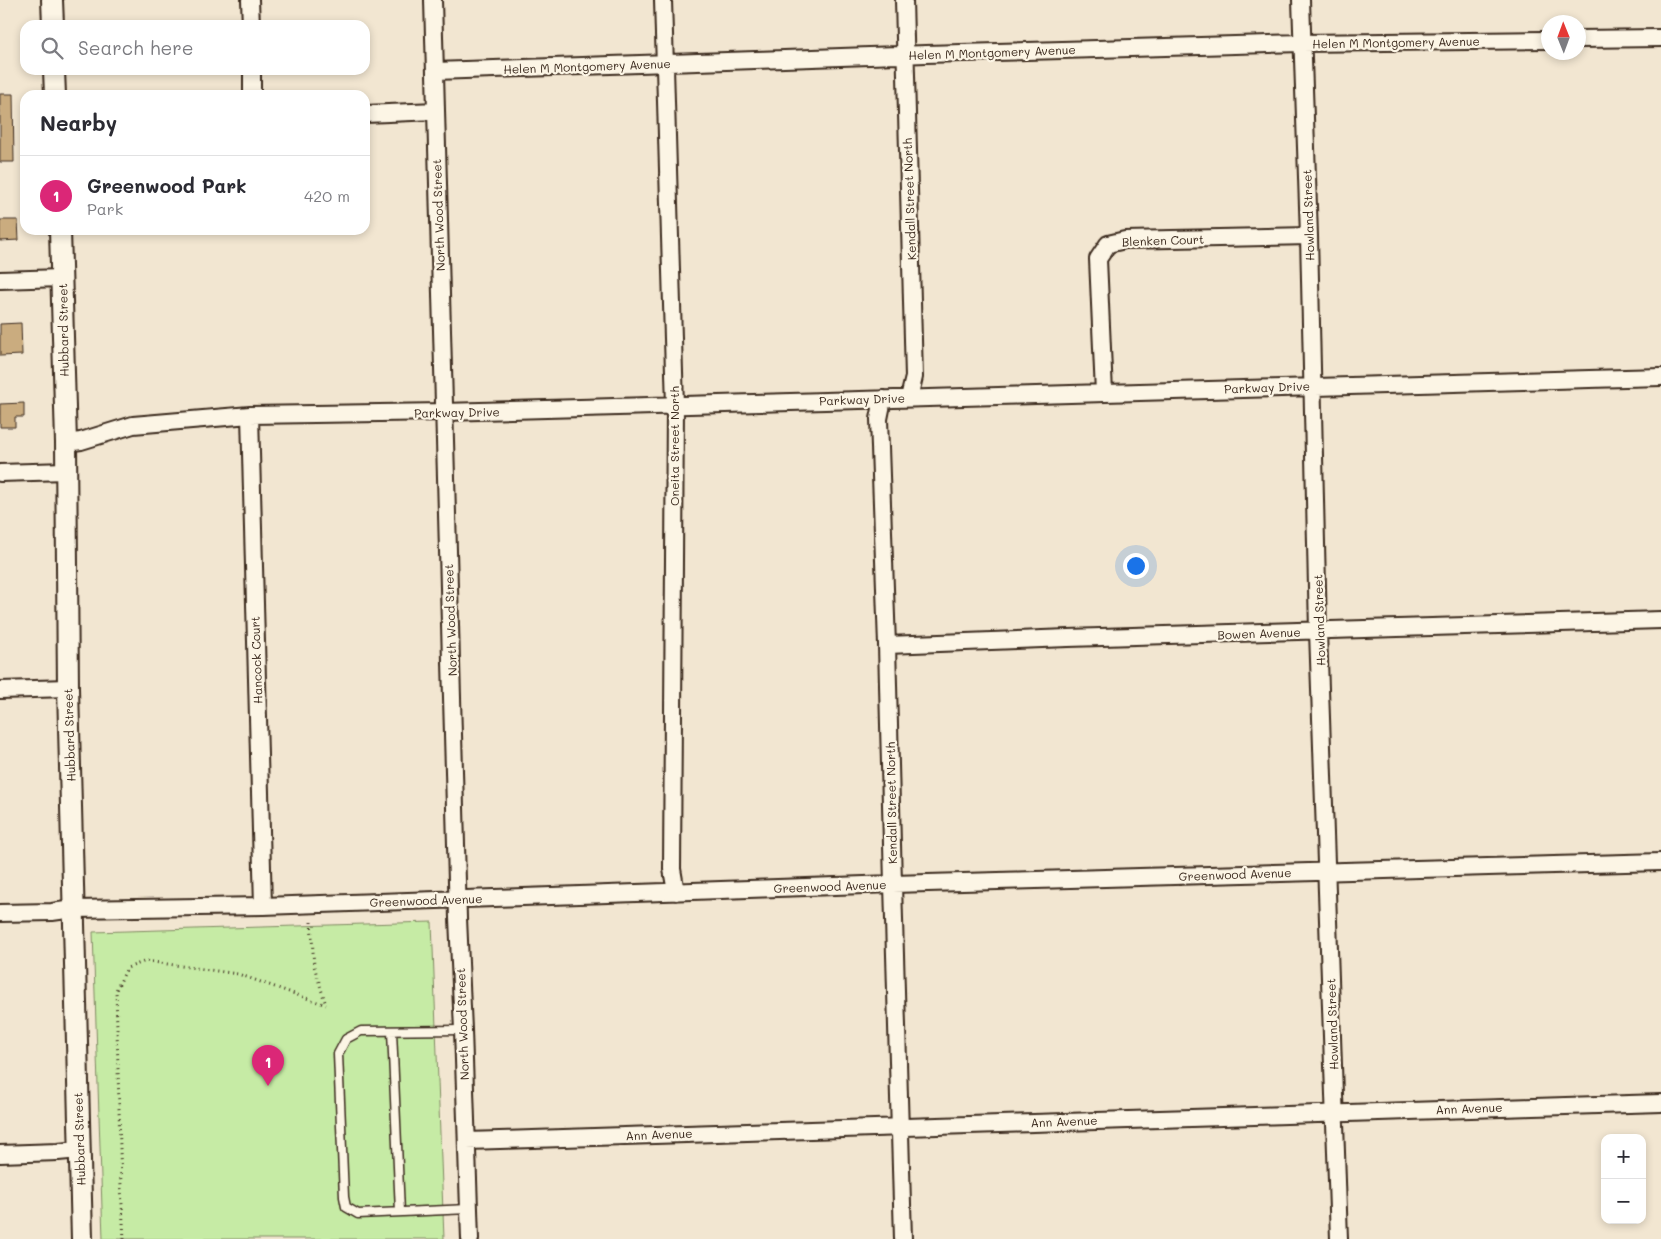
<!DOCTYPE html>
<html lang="en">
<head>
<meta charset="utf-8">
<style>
  body { margin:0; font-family:Mali,sans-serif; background:#f2f2f3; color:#2b2b33 }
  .controls { position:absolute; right:15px; bottom:15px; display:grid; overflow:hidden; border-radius:10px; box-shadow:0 2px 8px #0003 }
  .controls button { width:45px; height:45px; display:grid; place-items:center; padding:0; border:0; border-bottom:1px solid #e1e1e2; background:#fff; color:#2b2b33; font:25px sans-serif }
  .compass { position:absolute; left:1541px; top:15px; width:45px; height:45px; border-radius:50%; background:#fff; box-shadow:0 2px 8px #0003; rotate:359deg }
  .you { position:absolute; left:1135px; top:565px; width:18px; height:18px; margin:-12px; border:4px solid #fff; border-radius:50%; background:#1a73e8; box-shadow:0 0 0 8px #1a73e833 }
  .badge { display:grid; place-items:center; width:32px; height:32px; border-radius:50%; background:#db2777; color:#fff; font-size:16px; font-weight:700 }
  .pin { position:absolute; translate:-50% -41px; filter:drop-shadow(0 1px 2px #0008) }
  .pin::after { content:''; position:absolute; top:26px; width:18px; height:15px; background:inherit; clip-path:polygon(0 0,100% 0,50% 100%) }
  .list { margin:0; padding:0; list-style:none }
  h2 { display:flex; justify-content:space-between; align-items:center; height:65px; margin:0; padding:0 20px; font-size:21px }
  h2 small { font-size:16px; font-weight:400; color:#7c7c81 }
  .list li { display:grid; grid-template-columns:32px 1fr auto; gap:15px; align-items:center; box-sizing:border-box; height:80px; padding:0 20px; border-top:1px solid #e1e1e2 }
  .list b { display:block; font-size:19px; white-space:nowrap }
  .list p { margin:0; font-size:16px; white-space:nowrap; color:#7c7c81 }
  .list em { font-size:16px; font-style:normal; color:#7c7c81 }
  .icon { flex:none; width:28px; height:28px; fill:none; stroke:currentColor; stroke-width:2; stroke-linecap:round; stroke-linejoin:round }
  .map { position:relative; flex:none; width:1661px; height:1239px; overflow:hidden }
  .search { position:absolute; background:#fff; box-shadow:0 2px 8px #0003; left:20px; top:20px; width:350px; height:55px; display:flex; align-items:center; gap:12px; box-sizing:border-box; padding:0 18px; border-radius:15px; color:#7c7c81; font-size:19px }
  .panel { position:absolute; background:#fff; box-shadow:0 2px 8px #0003; left:20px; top:90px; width:350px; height:145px; border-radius:15px }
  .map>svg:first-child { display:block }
  .green { fill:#c6eba5; stroke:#808a62 }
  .building { fill:#caac7f; stroke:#3b2a1e }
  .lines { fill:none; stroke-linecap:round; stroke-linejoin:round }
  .service-casing { stroke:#3b2a1e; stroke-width:11 }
  .minor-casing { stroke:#3b2a1e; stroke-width:20 }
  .tertiary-casing { stroke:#3b2a1e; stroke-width:24 }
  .path { stroke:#3b2a1e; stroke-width:3; stroke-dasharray:1 4; stroke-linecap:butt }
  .service { stroke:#fcf5e5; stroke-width:8 }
  .minor { stroke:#fcf5e5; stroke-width:16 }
  .tertiary { stroke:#fcf5e5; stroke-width:20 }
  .labels { text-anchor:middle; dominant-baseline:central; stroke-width:4.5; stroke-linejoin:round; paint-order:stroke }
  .street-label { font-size:12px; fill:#3b2a1e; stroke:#fcf5e5 }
</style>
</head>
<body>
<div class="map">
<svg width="1661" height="1239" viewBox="0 0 1661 1239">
  <rect width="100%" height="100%" fill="#f2e6d1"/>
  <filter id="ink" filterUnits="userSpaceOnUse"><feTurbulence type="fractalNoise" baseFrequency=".02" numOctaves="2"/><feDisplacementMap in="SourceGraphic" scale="10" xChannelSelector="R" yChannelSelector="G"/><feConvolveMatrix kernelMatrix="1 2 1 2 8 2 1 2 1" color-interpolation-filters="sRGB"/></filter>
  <g filter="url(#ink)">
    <path class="green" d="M 432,922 L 444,1239 L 103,1239 L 93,932 Z"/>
    <path class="building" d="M 0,94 L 13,94 L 14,162 L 0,162 Z
      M 0,220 L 18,220 L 19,240 L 0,241 Z
      M 21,323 L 22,355 L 0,356 L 0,324 Z
      M 24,403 L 24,417 L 15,417 L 15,427 L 0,427 L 0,404 Z"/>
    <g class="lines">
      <defs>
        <path id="service" d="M 463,1030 L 361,1031 L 346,1039 L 338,1054 L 344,1197 L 346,1207 L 358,1214 L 469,1209
          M 392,1031 L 400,1212"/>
        <path id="minor" d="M 250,0 L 251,25
          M 433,0 L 458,918 L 463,1030 L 470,1239
          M 663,0 L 675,406 L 672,869 L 676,892
          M 904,0 L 914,377 L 909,398
          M 1301,0 L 1309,236 L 1318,631 L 1339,1239
          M 1578,39 L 1661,38
          M 252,70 L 252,95
          M 435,71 L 926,54 L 1302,43 L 1548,40
          M 365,114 L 436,111
          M 0,280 L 61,278
          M 1104,393 L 1098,259 L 1108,244 L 1125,240 L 1309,236
          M 883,399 L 879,419 L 887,645 L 893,884 L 903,1239
          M 250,415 L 263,906
          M 66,443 L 81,441 L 133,425 L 250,415 L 444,412 L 1661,377
          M 0,473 L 66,471
          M 887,645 L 1068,638 L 1661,620
          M 0,690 L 68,688
          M 0,913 L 52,912 L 73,909 L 263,906 L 893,884 L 1661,862
          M 467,1141 L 1661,1103
          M 0,1154 L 58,1152 L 79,1150"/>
        <path id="tertiary" d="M 52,0 L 53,25
          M 54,70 L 55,95
          M 60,230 L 66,443 L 68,688 L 82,1239"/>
      </defs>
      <use href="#service" class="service-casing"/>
      <use href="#minor" class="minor-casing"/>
      <use href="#tertiary" class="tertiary-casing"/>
      <path class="path" d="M 311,922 L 314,966 L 326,1005
        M 124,1239 L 121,1188 L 116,990 L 127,968 L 146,961 L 238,974 L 326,1005"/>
      <use href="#service" class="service"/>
      <use href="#minor" class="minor"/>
      <use href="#tertiary" class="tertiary"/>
    </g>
  </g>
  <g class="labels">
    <g class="street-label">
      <text transform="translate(1396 42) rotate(-1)">Helen M Montgomery Avenue</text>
      <text transform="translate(992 52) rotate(-2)">Helen M Montgomery Avenue</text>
      <text transform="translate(587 66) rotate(-2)">Helen M Montgomery Avenue</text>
      <text transform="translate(909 199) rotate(-92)">Kendall Street North</text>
      <text transform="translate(438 215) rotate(-92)">North Wood Street</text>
      <text transform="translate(1308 215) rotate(-92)">Howland Street</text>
      <text transform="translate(1163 240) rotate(-2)">Blenken Court</text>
      <text transform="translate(63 330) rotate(-91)">Hubbard Street</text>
      <text transform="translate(1267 387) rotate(-2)">Parkway Drive</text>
      <text transform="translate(862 399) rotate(-2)">Parkway Drive</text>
      <text transform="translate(457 412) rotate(-1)">Parkway Drive</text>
      <text transform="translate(674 446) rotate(-90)">Oneita Street North</text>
      <text transform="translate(450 620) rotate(-92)">North Wood Street</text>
      <text transform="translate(1319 620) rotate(-92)">Howland Street</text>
      <text transform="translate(1259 633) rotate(-2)">Bowen Avenue</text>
      <text transform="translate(256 660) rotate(-92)">Hancock Court</text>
      <text transform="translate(69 735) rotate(-92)">Hubbard Street</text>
      <text transform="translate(891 803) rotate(-91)">Kendall Street North</text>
      <text transform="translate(1235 874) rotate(-2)">Greenwood Avenue</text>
      <text transform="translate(830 886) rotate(-2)">Greenwood Avenue</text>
      <text transform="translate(426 900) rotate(-2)">Greenwood Avenue</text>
      <text transform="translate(462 1024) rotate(-92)">North Wood Street</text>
      <text transform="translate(1332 1024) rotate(-92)">Howland Street</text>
      <text transform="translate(1469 1108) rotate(-2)">Ann Avenue</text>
      <text transform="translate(1064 1121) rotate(-2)">Ann Avenue</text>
      <text transform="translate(659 1134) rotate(-2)">Ann Avenue</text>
      <text transform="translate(79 1139) rotate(-92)">Hubbard Street</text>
    </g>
  </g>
</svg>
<div class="controls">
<button>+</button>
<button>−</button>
</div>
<svg class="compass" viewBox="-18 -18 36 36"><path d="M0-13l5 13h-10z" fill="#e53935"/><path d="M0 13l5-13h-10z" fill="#7c7c81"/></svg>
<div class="you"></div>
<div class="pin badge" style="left:268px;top:1086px">1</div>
<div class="search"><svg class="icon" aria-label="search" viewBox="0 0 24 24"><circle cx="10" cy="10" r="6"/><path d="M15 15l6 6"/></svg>Search here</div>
<section class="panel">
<h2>Nearby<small></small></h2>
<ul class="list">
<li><span class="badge">1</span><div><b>Greenwood Park</b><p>Park</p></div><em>420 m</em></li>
</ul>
</section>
</div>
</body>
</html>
